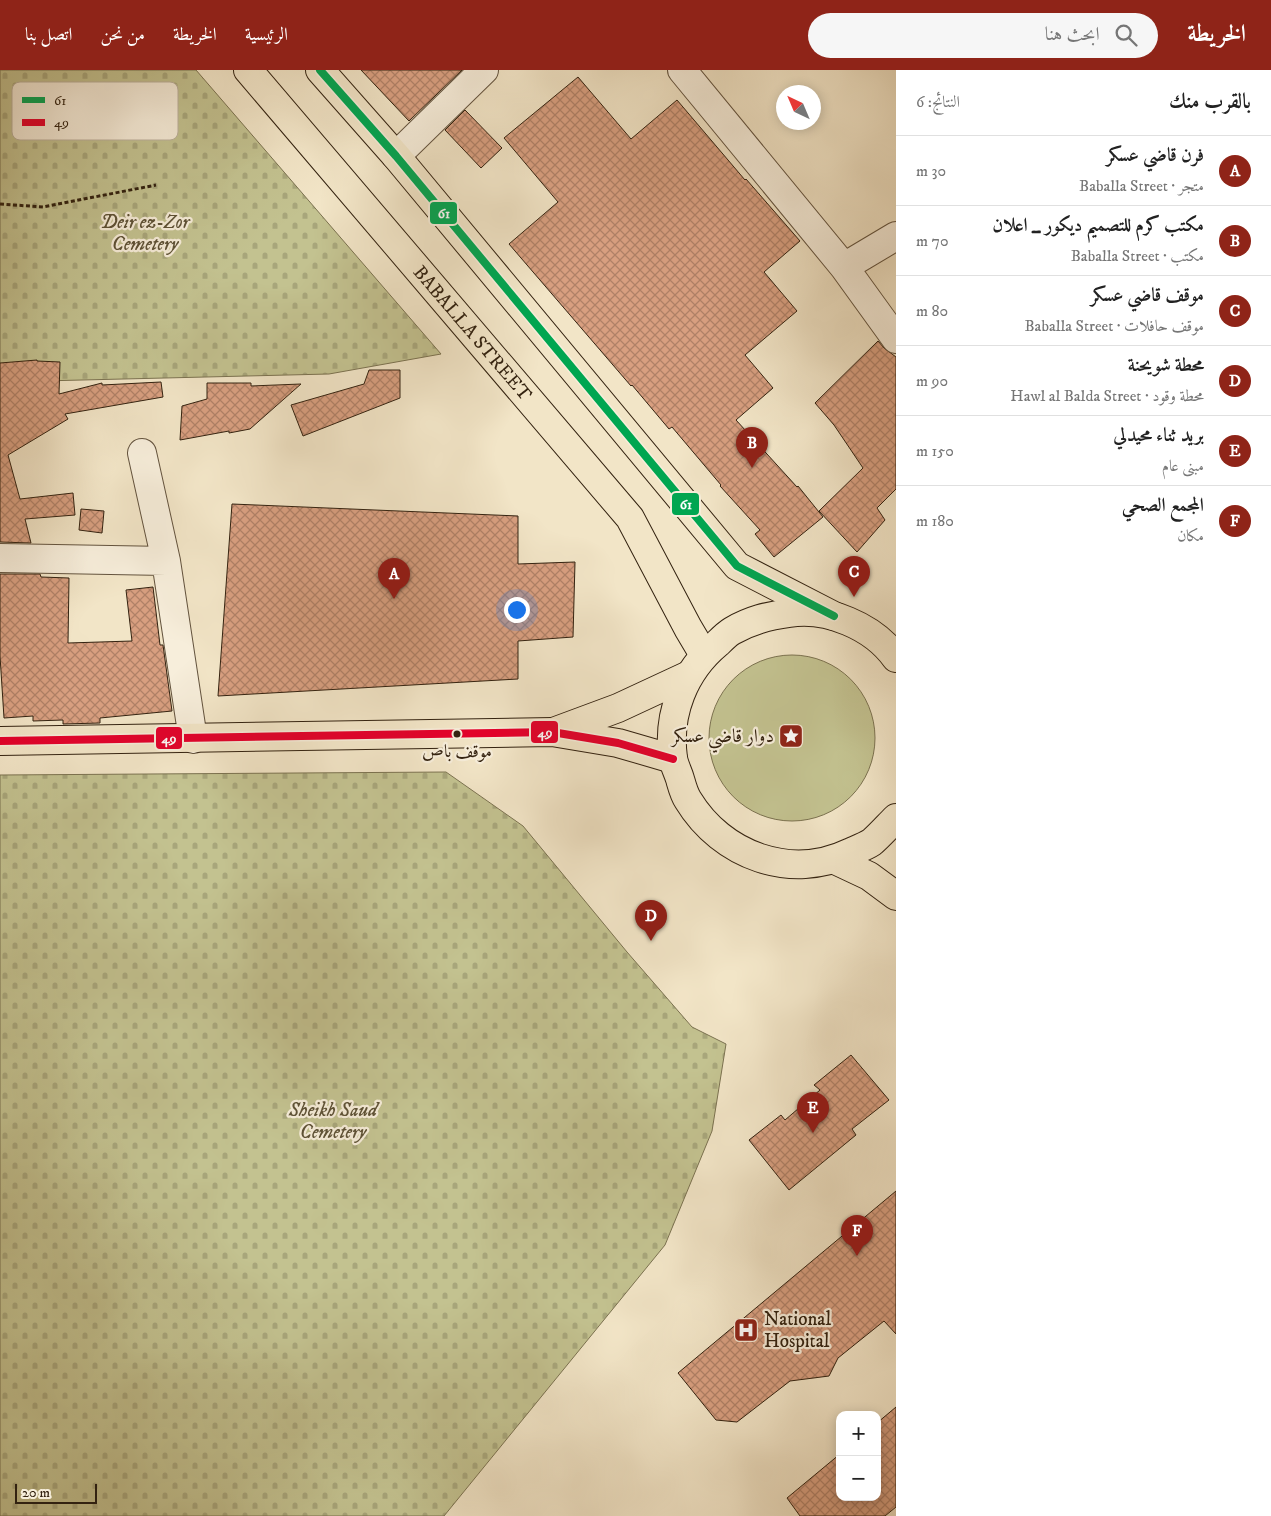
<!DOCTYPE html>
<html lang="ar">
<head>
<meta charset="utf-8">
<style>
  body { margin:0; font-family:"IM FELL DW Pica",Amiri,serif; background:#f6f6f6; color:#222; direction:rtl }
  .controls { position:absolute; right:15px; bottom:15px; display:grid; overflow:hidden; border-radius:10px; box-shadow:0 2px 12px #0003 }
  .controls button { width:45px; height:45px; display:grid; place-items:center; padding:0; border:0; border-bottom:1px solid #e0e0e0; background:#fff; color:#222; font:25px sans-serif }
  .compass { position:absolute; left:776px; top:15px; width:45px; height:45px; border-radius:50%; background:#fff; box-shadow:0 2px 12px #0003; rotate:316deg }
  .scale { position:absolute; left:15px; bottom:12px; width:82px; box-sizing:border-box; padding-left:5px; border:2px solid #332210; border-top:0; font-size:14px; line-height:18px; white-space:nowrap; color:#332210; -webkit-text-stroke:4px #f7eedb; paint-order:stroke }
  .you { position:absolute; left:516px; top:539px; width:18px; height:18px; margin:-12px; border:4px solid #fff; border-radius:50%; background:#1a73e8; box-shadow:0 0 0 8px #1a73e833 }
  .badge { display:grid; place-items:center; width:32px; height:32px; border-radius:50%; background:#8f2418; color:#fff; font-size:16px; font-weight:700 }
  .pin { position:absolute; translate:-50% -41px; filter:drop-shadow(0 1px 2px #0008) }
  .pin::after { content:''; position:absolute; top:26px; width:18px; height:15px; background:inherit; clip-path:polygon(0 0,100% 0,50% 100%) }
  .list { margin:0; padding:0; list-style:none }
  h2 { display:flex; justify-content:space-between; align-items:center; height:65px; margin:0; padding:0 20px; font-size:21px }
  h2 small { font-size:16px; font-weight:400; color:#767676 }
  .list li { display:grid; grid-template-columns:32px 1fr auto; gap:15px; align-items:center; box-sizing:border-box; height:70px; padding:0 20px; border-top:1px solid #e0e0e0 }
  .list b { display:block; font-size:19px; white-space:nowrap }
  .list p { margin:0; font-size:16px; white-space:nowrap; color:#767676 }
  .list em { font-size:16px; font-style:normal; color:#767676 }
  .icon { flex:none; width:28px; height:28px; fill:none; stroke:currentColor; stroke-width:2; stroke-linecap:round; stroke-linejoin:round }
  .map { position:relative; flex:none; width:896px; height:1446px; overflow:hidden; direction:ltr }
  header { display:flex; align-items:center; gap:30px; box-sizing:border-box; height:70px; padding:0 25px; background:#8f2418; color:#fff }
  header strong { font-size:24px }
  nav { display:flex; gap:28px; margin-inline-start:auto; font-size:18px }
  .search { width:350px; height:45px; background:#f6f6f6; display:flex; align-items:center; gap:12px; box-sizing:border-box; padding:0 18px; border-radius:28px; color:#767676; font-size:19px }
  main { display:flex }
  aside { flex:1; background:#fff }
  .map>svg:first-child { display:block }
  .green { fill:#c3c290; stroke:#7b7250 }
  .cemetery { fill:url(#cemetery-stones); stroke:#7b7250 }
  .building { fill:url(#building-cross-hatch); stroke:#332210 }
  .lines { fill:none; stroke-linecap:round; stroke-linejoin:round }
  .street-casing { stroke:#63533e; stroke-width:30 }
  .primary-casing { stroke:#332210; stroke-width:30 }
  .path { stroke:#332210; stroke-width:3; stroke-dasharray:4 2.5; stroke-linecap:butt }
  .street { stroke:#f7eedb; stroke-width:28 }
  .primary { stroke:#f2e5c7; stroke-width:28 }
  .bus-1-casing { stroke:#f7eedb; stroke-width:11 }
  .bus-2-casing { stroke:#f7eedb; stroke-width:11 }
  .bus-1 { stroke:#00a651; stroke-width:8 }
  .bus-2 { stroke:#e4002b; stroke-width:8 }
  .bus-dot { fill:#332210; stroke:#f7eedb; stroke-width:2 }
  .labels { text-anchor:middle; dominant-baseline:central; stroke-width:4.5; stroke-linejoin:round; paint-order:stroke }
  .bus-label { font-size:18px; fill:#332210; stroke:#f7eedb }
  .park-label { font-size:19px; font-style:italic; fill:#5e5236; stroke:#f7eedb }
  .street-label { font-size:19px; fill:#332210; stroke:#f7eedb }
  .poi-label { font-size:19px; fill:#332210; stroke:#f7eedb; text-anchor:end }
  .key { fill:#f7eedb; stroke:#bcb19e; stroke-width:1 }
  .key-label { font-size:14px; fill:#332210 }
  .line-badge { stroke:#f7eedb; stroke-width:2 }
  .badge-label { font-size:14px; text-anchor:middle; font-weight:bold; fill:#fff }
</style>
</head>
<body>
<header>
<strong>الخريطة</strong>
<div class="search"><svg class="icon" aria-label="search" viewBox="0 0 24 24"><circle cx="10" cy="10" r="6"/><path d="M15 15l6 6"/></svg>ابحث هنا</div>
<nav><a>الرئيسية</a><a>الخريطة</a><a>من نحن</a><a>اتصل بنا</a></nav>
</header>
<main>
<aside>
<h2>بالقرب منك<small>النتائج: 6</small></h2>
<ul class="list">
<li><span class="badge">A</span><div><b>فرن قاضي عسكر</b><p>متجر · Baballa Street</p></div><em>30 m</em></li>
<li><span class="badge">B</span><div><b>مكتب كرم للتصميم ديكور _ اعلان</b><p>مكتب · Baballa Street</p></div><em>70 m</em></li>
<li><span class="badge">C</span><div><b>موقف قاضي عسكر</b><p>موقف حافلات · Baballa Street</p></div><em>80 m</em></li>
<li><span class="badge">D</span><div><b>محطة شويحنة</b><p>محطة وقود · Hawl al Balda Street</p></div><em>90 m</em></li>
<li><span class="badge">E</span><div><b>بريد ثناء محيدلي</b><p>مبنى عام</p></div><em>150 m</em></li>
<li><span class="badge">F</span><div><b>المجمع الصحي</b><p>مكان</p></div><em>180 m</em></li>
</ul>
</aside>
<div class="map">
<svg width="896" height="1446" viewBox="0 0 896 1446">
  <defs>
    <pattern id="cemetery-stones" width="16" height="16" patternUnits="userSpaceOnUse" patternTransform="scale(1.25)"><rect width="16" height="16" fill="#c3c290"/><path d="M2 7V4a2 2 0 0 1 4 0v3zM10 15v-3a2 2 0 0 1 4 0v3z" fill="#a8a67b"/></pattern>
    <pattern id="building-cross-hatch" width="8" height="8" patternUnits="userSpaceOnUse" patternTransform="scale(1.25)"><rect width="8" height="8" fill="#d89f80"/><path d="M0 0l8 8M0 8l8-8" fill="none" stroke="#b08167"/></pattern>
  </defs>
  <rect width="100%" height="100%" fill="#f2e5c7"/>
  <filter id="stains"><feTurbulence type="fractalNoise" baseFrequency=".004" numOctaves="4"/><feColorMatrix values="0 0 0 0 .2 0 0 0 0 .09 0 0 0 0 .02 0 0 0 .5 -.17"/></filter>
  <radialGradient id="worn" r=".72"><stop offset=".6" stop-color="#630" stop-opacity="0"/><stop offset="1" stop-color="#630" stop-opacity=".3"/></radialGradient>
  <path class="green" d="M709 668a83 83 0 1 1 166 0a83 83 0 1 1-166 0Z"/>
  <path class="cemetery" d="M 0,0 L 196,0 L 441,284 L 329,304 L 0,312 Z
    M 446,702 L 523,756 L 627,882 L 692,957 L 726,974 L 712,1061 L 665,1175 L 444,1446 L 0,1446 L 0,705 Z"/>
  <path class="building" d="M 361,0 L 462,0 L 409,51 Z
    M 578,7 L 631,69 L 677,30 L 745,110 L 746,109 L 800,171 L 764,202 L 797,241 L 745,285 L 773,318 L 736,350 L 797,417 L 798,416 L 823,447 L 774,487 L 755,464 L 760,460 L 720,416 L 721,415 L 672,357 L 669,359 L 632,315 L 631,316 L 509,174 L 558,132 L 504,68 Z
    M 465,40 L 502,78 L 481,98 L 445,60 Z
    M 878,271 L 884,278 L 896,287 L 896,419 L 877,438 L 885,450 L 857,482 L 819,441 L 863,398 L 834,355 L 815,333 Z
    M 37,290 L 37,291 L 60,292 L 59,324 L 102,313 L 102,315 L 161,312 L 163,327 L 65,344 L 68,349 L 8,385 L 20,429 L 73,423 L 75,445 L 25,449 L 31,473 L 0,472 L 0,293 Z
    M 369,300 L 400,300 L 400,328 L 303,366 L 291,335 L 364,314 Z
    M 207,313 L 251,313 L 251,316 L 301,314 L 250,359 L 229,363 L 229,361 L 180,370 L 182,336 L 207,329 Z
    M 232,434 L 518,446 L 518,494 L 575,492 L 573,567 L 518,571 L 518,609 L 218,626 Z
    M 81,439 L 104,441 L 102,463 L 79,460 Z
    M 0,504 L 40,504 L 41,507 L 69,508 L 68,573 L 132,571 L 126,520 L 153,517 L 160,575 L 163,575 L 172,641 L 100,648 L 100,653 L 63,654 L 63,650 L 33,651 L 33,646 L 4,648 L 0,586 Z
    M 851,985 L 889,1030 L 852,1059 L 856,1065 L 789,1120 L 749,1070 L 781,1045 L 785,1050 L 820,1020 L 814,1015 Z
    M 896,1121 L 896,1264 L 884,1251 L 838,1288 L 829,1306 L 790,1311 L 737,1352 L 716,1350 L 678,1303 Z
    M 896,1337 L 896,1437 L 885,1446 L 800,1446 L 787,1428 L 840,1384 L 840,1427 L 877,1427 L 877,1353 Z"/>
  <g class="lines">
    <defs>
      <path id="street" d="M 682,0 L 844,197 L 896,166
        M 396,86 L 484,0
        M 844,197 L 896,269
        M 142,383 L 166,491 L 193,669
        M 0,488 L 166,491"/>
      <g id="primary">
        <path id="s1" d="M 248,0 L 630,448 L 688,558 L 704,585"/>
        <path d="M 320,0 L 396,86 L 737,496 L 834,546"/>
        <path d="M 896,588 C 873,556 827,537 789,543 C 768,546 751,550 732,561 C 727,564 722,569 718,573 C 684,601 667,644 673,688 C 674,695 678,702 680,709 C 682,716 684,724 688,730 C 722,786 791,811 851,782 C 858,779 866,776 872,772 C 880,765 888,756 896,748"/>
        <path d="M 556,661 L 618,638 L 689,605"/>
        <path d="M 0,671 L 552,662 L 618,673 L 673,689"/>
        <path d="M 835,790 L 869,806 L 896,826"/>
      </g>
    </defs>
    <use href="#street" class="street-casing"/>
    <use href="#primary" class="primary-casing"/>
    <path class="path" d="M 0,134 L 43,137 L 156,115"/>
    <use href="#street" class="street"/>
    <use href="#primary" class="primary"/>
    <defs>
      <path id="bus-1" d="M 320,0 L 396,86 L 737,496 L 834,546"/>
      <path id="bus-2" d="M 0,671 L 552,662 L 618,673 L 673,689"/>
    </defs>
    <use href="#bus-1" class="bus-1-casing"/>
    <use href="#bus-2" class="bus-2-casing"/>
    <use href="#bus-1" class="bus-1"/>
    <use href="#bus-2" class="bus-2"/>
  </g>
  <defs>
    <symbol id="sight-square" viewBox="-11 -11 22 22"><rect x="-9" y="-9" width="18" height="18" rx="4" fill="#8f2418" stroke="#f7eedb"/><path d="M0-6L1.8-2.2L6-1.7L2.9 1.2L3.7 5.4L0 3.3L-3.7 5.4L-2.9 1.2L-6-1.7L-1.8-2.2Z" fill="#fff"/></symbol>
    <symbol id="hospital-square" viewBox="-11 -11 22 22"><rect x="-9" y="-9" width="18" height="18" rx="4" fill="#8f2418" stroke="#f7eedb"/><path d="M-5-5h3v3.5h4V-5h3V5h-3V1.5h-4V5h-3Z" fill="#fff"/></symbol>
  </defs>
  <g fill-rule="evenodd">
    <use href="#sight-square" x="777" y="652" width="28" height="28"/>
    <use href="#hospital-square" x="732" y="1246" width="28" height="28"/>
  </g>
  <circle class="bus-dot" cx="457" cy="664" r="4.5"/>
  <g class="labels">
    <g class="bus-label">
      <text x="457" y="682">موقف باص</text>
    </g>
    <g class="park-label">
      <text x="145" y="152">Deir ez-Zor<tspan x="145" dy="22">Cemetery</tspan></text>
      <text x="333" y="1040">Sheikh Saud<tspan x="333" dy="22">Cemetery</tspan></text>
    </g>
    <g class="street-label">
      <text stroke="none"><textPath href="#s1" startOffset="346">BABALLA STREET</textPath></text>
    </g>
    <g class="poi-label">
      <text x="774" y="666">دوار قاضي عسكر</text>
      <text x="764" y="1249" text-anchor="start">National<tspan x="764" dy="22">Hospital</tspan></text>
    </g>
  </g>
  <rect x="12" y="12" width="166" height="58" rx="8" class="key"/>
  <rect x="22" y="27" width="23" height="6" fill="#00a651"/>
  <rect x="22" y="49" width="23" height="7" fill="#e4002b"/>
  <g class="key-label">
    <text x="54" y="35">61</text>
    <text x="54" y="57">49</text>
  </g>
  <g class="line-badge">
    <rect x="429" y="131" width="29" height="24" rx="5" fill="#00a651"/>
    <rect x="671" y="422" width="29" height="24" rx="5" fill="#00a651"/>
    <rect x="530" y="650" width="29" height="24" rx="5" fill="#e4002b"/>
    <rect x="155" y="656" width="28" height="24" rx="5" fill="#e4002b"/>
  </g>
  <g class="badge-label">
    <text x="444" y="148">61</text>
    <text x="686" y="439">61</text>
    <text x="545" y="667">49</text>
    <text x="169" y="673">49</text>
  </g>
  <rect width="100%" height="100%" filter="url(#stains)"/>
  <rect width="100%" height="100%" fill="url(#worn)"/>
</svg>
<div class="controls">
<button>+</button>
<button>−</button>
</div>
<svg class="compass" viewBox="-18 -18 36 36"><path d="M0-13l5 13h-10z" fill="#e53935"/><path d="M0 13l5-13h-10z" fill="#767676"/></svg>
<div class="scale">20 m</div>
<div class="you"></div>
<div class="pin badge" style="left:394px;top:529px">A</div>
<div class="pin badge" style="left:752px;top:398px">B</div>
<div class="pin badge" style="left:854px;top:527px">C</div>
<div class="pin badge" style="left:651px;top:871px">D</div>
<div class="pin badge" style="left:813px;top:1063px">E</div>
<div class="pin badge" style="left:857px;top:1186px">F</div>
</div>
</main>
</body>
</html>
